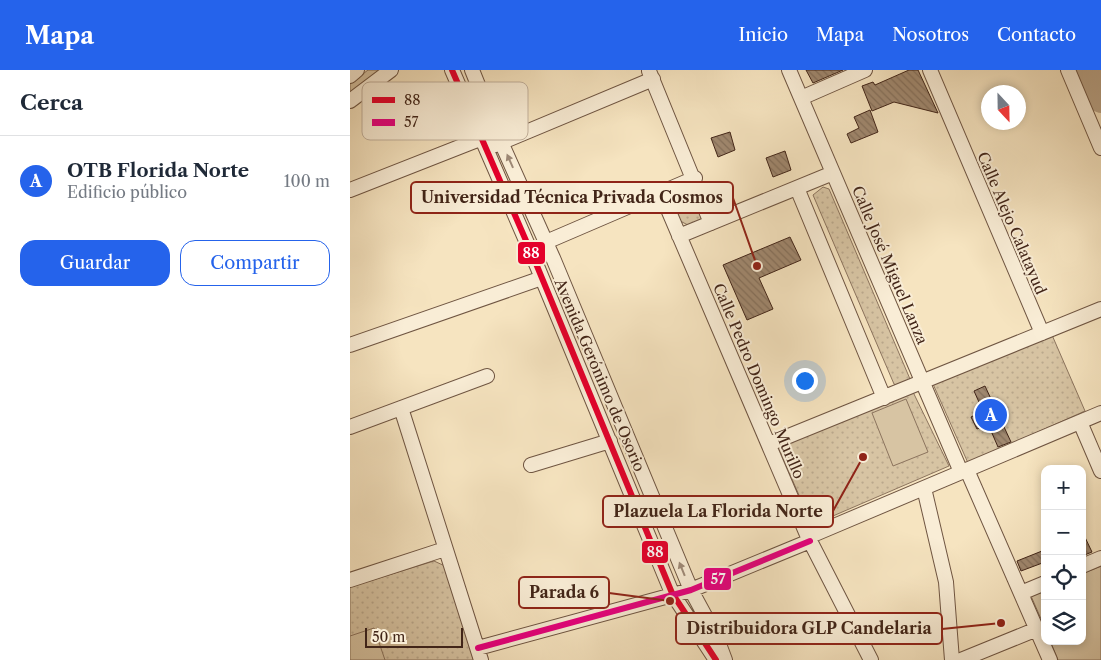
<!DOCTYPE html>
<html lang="es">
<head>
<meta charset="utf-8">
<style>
  body { margin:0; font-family:"Libre Caslon Text",serif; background:#f2f2f3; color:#1f2937 }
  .controls { position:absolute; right:15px; bottom:15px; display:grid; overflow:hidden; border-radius:10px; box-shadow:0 2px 8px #0003 }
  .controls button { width:45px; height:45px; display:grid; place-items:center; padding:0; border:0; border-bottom:1px solid #e0e1e3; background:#fff; color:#1f2937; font:25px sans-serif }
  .compass { position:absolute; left:631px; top:15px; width:45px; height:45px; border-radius:50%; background:#fff; box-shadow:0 2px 8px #0003; rotate:158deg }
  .scale { position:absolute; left:15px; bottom:12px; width:98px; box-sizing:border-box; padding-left:5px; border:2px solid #422518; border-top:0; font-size:14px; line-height:18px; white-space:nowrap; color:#422518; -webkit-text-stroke:4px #f9edd6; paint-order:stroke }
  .you { position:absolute; left:454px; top:310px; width:18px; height:18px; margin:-12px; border:4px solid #fff; border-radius:50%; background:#1a73e8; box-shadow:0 0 0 8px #1a73e833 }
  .badge { display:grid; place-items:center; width:32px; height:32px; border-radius:50%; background:#2563eb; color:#fff; font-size:16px; font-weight:700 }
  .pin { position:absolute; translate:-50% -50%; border:2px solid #fff; box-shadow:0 1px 5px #0006 }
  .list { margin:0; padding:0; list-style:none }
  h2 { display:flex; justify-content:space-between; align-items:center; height:65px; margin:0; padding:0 20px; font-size:21px }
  h2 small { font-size:16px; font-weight:400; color:#747a83 }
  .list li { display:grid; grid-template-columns:32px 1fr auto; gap:15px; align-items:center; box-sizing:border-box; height:90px; padding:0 20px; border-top:1px solid #e0e1e3 }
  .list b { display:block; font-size:19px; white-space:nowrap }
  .list p { margin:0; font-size:16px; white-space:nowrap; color:#747a83 }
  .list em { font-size:16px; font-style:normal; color:#747a83 }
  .actions { display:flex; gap:10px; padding:15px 20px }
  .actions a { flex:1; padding:11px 0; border:1px solid #2563eb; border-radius:15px; text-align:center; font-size:18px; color:#2563eb }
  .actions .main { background:#2563eb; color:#fff }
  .icon { flex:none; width:28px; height:28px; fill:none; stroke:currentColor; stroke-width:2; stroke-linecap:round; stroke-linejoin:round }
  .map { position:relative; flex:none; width:751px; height:590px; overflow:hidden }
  header { display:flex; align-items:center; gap:30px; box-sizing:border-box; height:70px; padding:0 25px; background:#2563eb; color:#fff }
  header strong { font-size:24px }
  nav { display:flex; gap:28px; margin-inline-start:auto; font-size:18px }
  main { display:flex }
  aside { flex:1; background:#fff }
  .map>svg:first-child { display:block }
  .grass { fill:url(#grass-tufts); stroke:#8c745e }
  .park { fill:url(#park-dots); stroke:#8c745e }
  .garden { fill:#d7c4a3; stroke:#8c745e }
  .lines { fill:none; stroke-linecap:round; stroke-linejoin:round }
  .river { stroke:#b9a387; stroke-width:24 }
  .building { fill:url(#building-back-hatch); stroke:#422518 }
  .minor-casing { stroke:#6f5542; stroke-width:16 }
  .minor { stroke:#f9edd6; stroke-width:14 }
  .bus-1-casing { stroke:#f9edd6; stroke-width:10 }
  .bus-2-casing { stroke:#f9edd6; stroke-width:10 }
  .bus-1 { stroke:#e4002b; stroke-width:6 }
  .bus-2 { stroke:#e5007d; stroke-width:6 }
  .oneway { fill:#9e8977 }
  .labels { text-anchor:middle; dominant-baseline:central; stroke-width:4; stroke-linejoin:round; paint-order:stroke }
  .street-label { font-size:15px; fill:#422518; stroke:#f9edd6 }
  .key { fill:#f9edd6; stroke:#c2b19d; stroke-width:1 }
  .key-label { font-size:14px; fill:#422518 }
  .leader { fill:none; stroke:#8f2418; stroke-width:2 }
  .callout-dot { fill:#8f2418; stroke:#f9edd6; stroke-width:2 }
  .callout { fill:#f9edd6; stroke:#8f2418; stroke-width:2 }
  .callout-label { font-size:16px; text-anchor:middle; font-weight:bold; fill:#422518 }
  .line-badge { stroke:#f9edd6; stroke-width:2 }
  .badge-label { font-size:14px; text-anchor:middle; font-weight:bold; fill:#fff }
</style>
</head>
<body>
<header>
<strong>Mapa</strong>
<nav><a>Inicio</a><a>Mapa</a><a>Nosotros</a><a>Contacto</a></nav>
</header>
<main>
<aside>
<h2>Cerca<small></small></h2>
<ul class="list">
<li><span class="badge">A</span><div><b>OTB Florida Norte</b><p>Edificio público</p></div><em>100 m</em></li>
</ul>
<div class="actions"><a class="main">Guardar</a><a>Compartir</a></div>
</aside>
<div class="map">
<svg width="751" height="590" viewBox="0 0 751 590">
  <defs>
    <pattern id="grass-tufts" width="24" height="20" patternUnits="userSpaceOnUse" patternTransform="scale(1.25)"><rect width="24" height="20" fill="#d7c4a3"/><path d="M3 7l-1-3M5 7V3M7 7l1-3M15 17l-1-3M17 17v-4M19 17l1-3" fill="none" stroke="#baa88c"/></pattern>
    <pattern id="park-dots" width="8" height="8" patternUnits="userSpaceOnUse" patternTransform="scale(1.25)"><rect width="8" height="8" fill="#d7c4a3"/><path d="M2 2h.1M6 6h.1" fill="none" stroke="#baa88c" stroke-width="1.8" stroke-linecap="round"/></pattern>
    <pattern id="building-back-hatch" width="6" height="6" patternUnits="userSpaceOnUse" patternTransform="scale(1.25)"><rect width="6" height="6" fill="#a0886f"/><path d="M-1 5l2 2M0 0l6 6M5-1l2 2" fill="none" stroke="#846f5a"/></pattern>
  </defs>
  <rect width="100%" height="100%" fill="#f6e4c0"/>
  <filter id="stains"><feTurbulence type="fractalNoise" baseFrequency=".004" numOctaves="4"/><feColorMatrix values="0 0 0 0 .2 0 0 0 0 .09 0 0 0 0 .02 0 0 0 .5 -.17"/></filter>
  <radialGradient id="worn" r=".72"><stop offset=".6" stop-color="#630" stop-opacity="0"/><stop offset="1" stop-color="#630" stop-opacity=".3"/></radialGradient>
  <path class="grass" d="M 18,0 L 31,0 L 0,24 L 0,14 Z"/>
  <path class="park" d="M 473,117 L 479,119 L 560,309 L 557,314 L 550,317 L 544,314 L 463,125 Z
    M 332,118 L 345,123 L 353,144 L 351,150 L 338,155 L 328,150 L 323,136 L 325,123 Z
    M 702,265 L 735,341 L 618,393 L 583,314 Z
    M 563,322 L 599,396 L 462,455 L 428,377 Z
    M 84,491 L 95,496 L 124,590 L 0,590 L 0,517 Z"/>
  <path class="garden" d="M 556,329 L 578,382 L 543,396 L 522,343 Z
    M 751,496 L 751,590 L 708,590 L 700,571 L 732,571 L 732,504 Z
    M 695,520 L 695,558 L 681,526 Z
    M 24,558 L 35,590 L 0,590 L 0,566 Z"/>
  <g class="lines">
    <path class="river" d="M 738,0 L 751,31"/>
  </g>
  <path class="building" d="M 456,0 L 493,0 L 463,13 Z
    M 559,0 L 568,0 L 588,43 L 544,32 L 522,41 L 512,16 L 523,12 L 525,15 Z
    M 520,40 L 528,62 L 501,73 L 497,64 L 509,58 L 504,47 Z
    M 380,62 L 385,80 L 368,87 L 361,68 Z
    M 435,81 L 441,100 L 423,107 L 416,88 Z
    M 440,167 L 451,190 L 409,208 L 423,239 L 397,250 L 373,195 Z
    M 635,316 L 661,372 L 648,377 L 638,354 L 627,359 L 621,347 L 633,341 L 624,321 Z
    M 732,461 L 742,482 L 732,486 Z
    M 692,481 L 695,492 L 671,501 L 667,491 Z"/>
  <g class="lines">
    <defs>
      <path id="minor" d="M 102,0 L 187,196 L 322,523 L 366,590
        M 122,0 L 151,72 L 203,188 L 341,520 L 366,566 L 375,590
        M 439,0 L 611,402
        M 580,0 L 692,263
        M 718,0 L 751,78
        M 299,1 L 361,153
        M 0,6 L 7,0
        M 451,28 L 515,0
        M 0,31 L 41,0
        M 145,75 L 303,9
        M 447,118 L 534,328
        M 0,120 L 140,65
        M 311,123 L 458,467 L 521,590
        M 329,166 L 483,103
        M 196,172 L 345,108
        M 0,275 L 192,208
        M 51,338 L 131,590
        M 730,352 L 751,401
        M 0,357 L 137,306
        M 419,374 L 751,239
        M 181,395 L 260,371
        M 617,400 L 700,590
        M 574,418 L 596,512 L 602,590
        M 458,467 L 751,343
        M 732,496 L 751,488
        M 0,510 L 95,479
        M 671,523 L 695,513
        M 128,578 L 341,520 L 460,471
        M 611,590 L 687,559"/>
    </defs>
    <use href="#minor" class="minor-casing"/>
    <use href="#minor" class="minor"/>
    <defs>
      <path id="bus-1" d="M 102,0 L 187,196 L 322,523 L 366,590"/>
      <path id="bus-2" d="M 128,578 L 341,520 L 460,471"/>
    </defs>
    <use href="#bus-1" class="bus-1-casing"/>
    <use href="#bus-2" class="bus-2-casing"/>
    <use href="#bus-1" class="bus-1"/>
    <use href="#bus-2" class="bus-2"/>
  </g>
  <defs><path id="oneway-solid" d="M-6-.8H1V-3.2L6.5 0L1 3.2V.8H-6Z" transform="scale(1.25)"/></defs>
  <g class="oneway">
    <use href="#oneway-solid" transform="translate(160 91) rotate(-114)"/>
    <use href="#oneway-solid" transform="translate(332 499) rotate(-112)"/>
  </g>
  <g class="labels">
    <g class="street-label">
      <text transform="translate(662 153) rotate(67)">Calle Alejo Calatayud</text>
      <text transform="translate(540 195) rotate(67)">Calle José Miguel Lanza</text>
      <text transform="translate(250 305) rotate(67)">Avenida Gerónimo de Osorio</text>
      <text transform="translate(409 311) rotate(67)">Calle Pedro Domingo Murillo</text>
    </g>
  </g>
  <rect x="12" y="12" width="166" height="58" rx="8" class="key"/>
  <rect x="22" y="27" width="23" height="6" fill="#e4002b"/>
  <rect x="22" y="49" width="23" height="7" fill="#e5007d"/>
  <g class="key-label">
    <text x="54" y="35">88</text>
    <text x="54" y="57">57</text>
  </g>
  <path class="leader" d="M407 196L383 128M513 387L483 441M320 531L259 523M651 553L592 559"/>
  <g class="callout-dot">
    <circle cx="407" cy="196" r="5"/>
    <circle cx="513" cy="387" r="5"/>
    <circle cx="320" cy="531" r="5"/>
    <circle cx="651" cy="553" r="5"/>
  </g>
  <g class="callout">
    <rect x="61" y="112" width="322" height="31" rx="5"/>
    <rect x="253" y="426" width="230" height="31" rx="5"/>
    <rect x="169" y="507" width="90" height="31" rx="5"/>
    <rect x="326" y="543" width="266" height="31" rx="5"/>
  </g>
  <g class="callout-label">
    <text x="222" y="133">Universidad Técnica Privada Cosmos</text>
    <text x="368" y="447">Plazuela La Florida Norte</text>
    <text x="214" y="528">Parada 6</text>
    <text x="459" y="564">Distribuidora GLP Candelaria</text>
  </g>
  <g class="line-badge">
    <rect x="167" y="171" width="29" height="24" rx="5" fill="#e4002b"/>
    <rect x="291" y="470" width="28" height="24" rx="5" fill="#e4002b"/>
    <rect x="353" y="497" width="29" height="24" rx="5" fill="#e5007d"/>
  </g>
  <g class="badge-label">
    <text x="181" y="188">88</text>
    <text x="305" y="487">88</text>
    <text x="368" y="514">57</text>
  </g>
  <rect width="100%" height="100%" filter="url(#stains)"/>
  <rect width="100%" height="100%" fill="url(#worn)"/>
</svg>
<div class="controls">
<button>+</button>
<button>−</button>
<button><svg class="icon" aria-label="locate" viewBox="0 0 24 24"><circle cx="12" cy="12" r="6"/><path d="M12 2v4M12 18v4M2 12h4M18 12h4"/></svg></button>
<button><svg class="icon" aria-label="layers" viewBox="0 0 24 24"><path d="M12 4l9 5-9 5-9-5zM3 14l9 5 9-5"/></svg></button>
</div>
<svg class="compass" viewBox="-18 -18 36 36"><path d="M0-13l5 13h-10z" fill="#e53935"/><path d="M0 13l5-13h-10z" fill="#747a83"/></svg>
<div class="scale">50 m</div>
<div class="you"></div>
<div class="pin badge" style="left:641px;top:345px">A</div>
</div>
</main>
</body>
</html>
